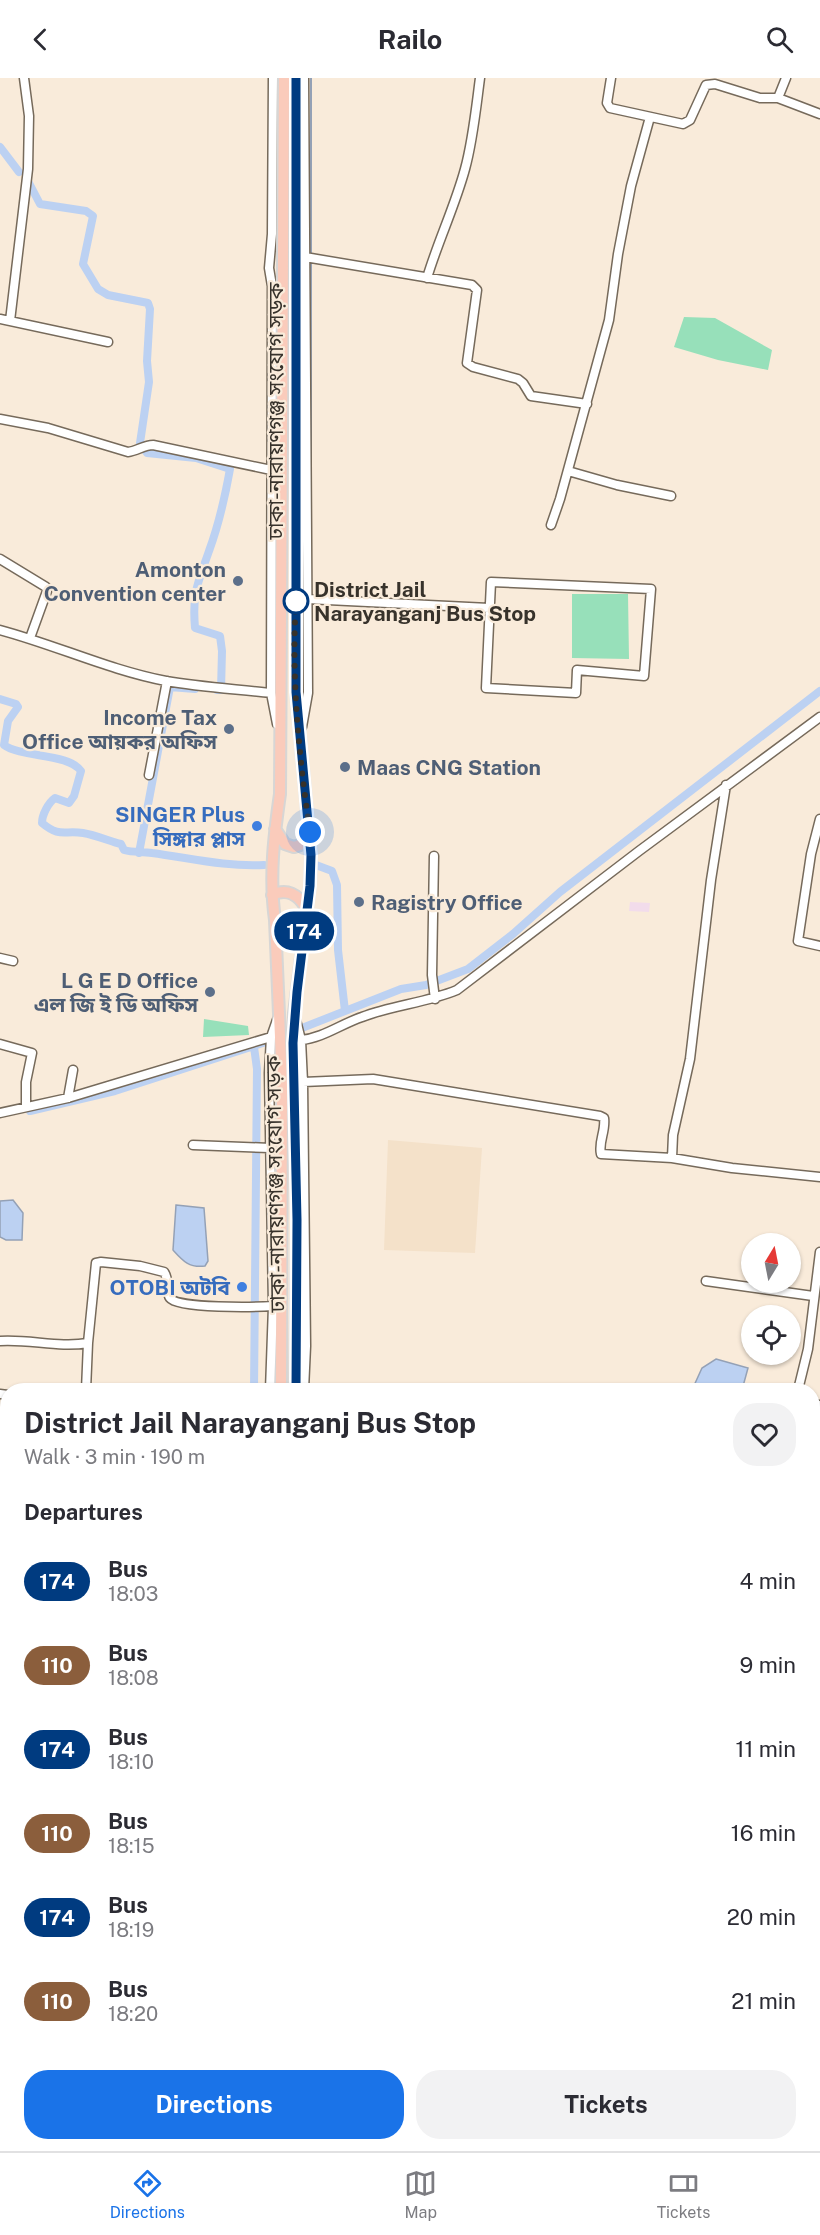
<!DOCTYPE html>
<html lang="en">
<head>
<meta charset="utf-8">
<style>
	:root { --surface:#fff; --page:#f2f2f3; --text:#2b2b33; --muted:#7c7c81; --line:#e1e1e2; --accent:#1a73e8 }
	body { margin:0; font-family:"Public Sans","Noto Sans Bengali",sans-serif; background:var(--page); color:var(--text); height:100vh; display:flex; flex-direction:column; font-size:22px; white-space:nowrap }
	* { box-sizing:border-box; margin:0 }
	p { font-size:20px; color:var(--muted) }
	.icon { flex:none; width:33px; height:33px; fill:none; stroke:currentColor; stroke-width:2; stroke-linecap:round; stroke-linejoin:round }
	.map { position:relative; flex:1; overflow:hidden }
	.side { position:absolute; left:0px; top:1305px; width:820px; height:768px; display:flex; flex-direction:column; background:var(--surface); border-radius:24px 24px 0 0; box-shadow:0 2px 4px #0004 }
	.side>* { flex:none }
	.badge { padding:0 12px; border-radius:20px; font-size:21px; line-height:39px }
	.needle { width:39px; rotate:10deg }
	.controls { position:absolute; left:741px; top:1155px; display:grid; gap:12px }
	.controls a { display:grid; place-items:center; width:60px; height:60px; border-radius:50%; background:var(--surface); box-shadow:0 2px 4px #0004; font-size:30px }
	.you { position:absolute; width:30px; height:30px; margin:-15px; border:4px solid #fff; border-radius:50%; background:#1a73e8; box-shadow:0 0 0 9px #1a73e833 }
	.map>.badge { position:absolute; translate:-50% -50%; box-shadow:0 0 0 3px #fff }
	h2 { padding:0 24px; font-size:22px; line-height:54px }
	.round { display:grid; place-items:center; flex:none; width:63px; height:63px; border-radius:24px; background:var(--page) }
	.headline { display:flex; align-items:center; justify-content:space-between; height:102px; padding:0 24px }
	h1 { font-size:28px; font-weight:700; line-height:45px }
	.primary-button { display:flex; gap:12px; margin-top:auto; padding:12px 24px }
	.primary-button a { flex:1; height:69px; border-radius:24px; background:var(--accent); color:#fff; font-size:24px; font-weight:700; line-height:69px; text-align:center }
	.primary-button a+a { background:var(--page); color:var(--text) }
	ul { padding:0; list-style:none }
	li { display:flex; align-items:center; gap:18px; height:84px; padding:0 24px }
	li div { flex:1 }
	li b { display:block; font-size:22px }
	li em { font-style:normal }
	li .badge { min-width:66px; font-weight:700; text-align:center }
	header { display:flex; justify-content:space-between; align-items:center; height:78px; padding:0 24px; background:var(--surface); font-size:27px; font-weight:700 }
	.menu { display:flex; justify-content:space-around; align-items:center; height:84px; border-top:2px solid var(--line); background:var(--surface); font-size:16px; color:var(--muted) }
	.menu a { display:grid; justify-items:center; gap:3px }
	.menu .selected { color:var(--accent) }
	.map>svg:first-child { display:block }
	.built { fill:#f4e1c9 }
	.industrial { fill:#f2dceb }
	.green { fill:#97e0ba }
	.water { fill:#bcd1f2; stroke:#94a1b6; stroke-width:1.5 }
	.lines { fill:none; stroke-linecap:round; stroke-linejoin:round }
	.stream { stroke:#94a1b6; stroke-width:2 }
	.canal { stroke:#bcd1f2; stroke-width:8 }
	.minor-casing { stroke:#766a5b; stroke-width:11 }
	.major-casing { stroke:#d7d6d5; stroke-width:14 }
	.minor { stroke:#fff; stroke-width:8 }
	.major { stroke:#facbbb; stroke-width:10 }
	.rail-casing { stroke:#978d81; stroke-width:4.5 }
	.rail { stroke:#f9ebda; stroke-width:2; stroke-dasharray:7; stroke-linecap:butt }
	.line-casing { stroke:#fff; stroke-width:14 }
	.line { stroke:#003b80; stroke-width:9 }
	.walk { stroke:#37322b; stroke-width:6; stroke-dasharray:0 10.8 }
	.service-dot { fill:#5c6f8a; stroke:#f9ebda; stroke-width:2 }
	.stop-dot { fill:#fff; stroke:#003b80; stroke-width:3 }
	.shop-dot { fill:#3f7fe0; stroke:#f9ebda; stroke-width:2 }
	.labels { text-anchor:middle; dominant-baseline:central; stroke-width:4.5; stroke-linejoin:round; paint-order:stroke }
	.street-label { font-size:21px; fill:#37322b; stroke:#f9ebda }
	.service-label { font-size:21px; font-weight:bold; fill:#4e5e75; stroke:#f9ebda; text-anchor:end }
	.stop-label { font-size:21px; font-weight:bold; fill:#37322b; stroke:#f9ebda; text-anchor:start }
	.shop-label { font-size:21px; font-weight:bold; fill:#366cbe; stroke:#f9ebda; text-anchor:end }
</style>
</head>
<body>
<header><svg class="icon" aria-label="back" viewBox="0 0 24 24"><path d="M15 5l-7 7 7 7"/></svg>Railo<svg class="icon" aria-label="search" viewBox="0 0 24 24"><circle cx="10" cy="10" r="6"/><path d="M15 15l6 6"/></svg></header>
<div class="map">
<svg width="820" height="2073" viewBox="0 0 820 2073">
	<rect width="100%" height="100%" fill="#f9ebda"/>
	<path class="built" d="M388 1062 482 1070 475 1175 384 1172Z"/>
	<path class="industrial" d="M630 824 650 825 649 834 629 833Z"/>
	<path class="green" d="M684 239 715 240 772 272 768 292 718 282 674 269Z
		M572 516H628L629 581 572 580Z
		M204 941 248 948 249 957 203 959Z
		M813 1414 820 1416 819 1452 813 1451Z
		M7 2048 8 2066H51L56 2069 54 2073H0V2055Z"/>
	<path class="water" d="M13 1122 23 1135 22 1162H6L0 1159V1123Z
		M176 1127 204 1130 208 1183 205 1188C189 1190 183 1183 173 1172Z
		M716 1281 748 1290 742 1312H692L702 1290Z
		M7 1502V1580C0 1559 0 1521 7 1502Z"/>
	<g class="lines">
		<path class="stream" d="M311 0V177
			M311 399V183"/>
		<path class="canal" d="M0 69 19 94
			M29 105 40 126 86 133 93 138 83 186 98 211 108 217 148 225 150 231 147 283 149 304 140 365 147 375 196 380 230 391C225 419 219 446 209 473 198 505 192 514 195 550L220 558 222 573 221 612H217
			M0 621 16 626 18 629 8 643 4 667C22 680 68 675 81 693L74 718 69 725 55 720C48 725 42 737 42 745 60 760 64 752 83 755 96 757 109 763 121 766L124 772C134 775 142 773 152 775 190 780 225 789 264 787
			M139 775 170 609 195 611
			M316 787 332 793 337 807 338 872 345 933
			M302 950 401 911 426 907 468 891 513 856 560 814 820 613
			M30 1033 115 1013 266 964
			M254 1312 257 991 254 969"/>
		<defs>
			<path id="minor" d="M273 0 272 156 269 190 272 208 271 615 277 646
				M611 0 607 25 610 30 683 46 690 42 706 7 715 6 760 20H778L820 36
				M778 20 786 0
				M305 179 472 207 477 212 467 285 473 289 518 301 523 305 531 318 587 326
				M427 200C438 163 455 128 465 91 473 62 476 30 480 0
				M0 241 108 264
				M10 243 28 91 29 38 24 0
				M0 341 48 350 128 374C137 373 144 367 153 367L276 393
				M568 393 617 407 671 418
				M551 447 560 421 609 242 618 176 631 108 650 39
				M0 481 46 509 47 513 30 560
				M491 504 651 511 644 598 577 592 576 615 486 610Z
				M307 521 489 530
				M0 552C56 567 109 592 166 603 200 609 236 611 271 615
				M302 649 308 615 304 0
				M149 697 167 603
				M820 741 811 776 798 863 820 868
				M434 778 432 897 435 921
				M0 880 13 883
				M296 942 301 962 303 1004 306 1268 304 1312
				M301 962C323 960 341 946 362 939 393 927 426 925 457 912L639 773 820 639
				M0 966 32 975 26 1004V1029
				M303 1004 373 1001 600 1038 604 1040C606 1053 598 1064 601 1076L672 1080 732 1090 820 1099
				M68 1020 73 992
				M0 1035 68 1020 271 959
				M193 1067 270 1070
				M672 1080 673 1057 690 981 711 802 726 707
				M706 1203 813 1218
				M0 1263C30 1261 59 1270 88 1265
				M86 1312 88 1265 96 1185 101 1184 140 1188 164 1194C170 1202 165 1213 170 1220 178 1231 257 1229 273 1228
				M270 1312 273 1228 269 995 271 959 278 939
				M798 1312 808 1271 820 1174
				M0 1316 8 1317
				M813 1326 820 1327
				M813 1362 820 1364
				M0 1472 8 1468
				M813 1536 820 1538
				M0 1593 8 1606
				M813 1661 820 1665
				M0 1716 8 1729
				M0 1770 8 1768
				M813 1862H820
				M813 1912 815 1889
				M0 1922H8
				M0 1958 8 1940
				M0 2009 8 2012
				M2 2030 8 2032
				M181 2066 185 2073
				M85 2073 86 2066
				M576 2073 577 2066
				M791 2073 792 2066"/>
			<path id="major" d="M275 751 285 766 294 769 300 767 310 754
				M272 817C287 810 298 816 306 830
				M281 1312 282 1006 275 842C269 799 274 758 280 716L284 0
				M295 1312 297 1142 293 965 294 935 310 808 311 777 296 614V0
				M813 1763 820 1761
				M350 2066 354 2073
				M358 2066 362 2073"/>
		</defs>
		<use href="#minor" class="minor-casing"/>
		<use href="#major" class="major-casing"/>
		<use href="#minor" class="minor"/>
		<use href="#major" class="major"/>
		<defs>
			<path id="rail" d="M0 1682 8 1695
				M211 2066 216 2073
				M231 2066 235 2073"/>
		</defs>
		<use href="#rail" class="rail-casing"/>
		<use href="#rail" class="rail"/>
	</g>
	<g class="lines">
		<defs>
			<path id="line" d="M296 0V614L311 777 310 808 297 914 293 965 297 1142 296 1312"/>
		</defs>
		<use href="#line" class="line-casing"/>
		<use href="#line" class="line"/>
		<path class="walk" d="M296 523C291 599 299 679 310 754"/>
	</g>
	<g class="service-dot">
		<circle cx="238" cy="503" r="6"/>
		<circle cx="229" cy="651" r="6"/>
		<circle cx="345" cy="689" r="6"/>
		<circle cx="359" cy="824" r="6"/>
		<circle cx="210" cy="914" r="6"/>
	</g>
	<circle class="stop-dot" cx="296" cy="523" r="12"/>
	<g class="shop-dot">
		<circle cx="257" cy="748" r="6"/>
		<circle cx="242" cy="1209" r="6"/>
	</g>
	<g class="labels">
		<g class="street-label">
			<text transform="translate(275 333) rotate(-90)">ঢাকা-নারায়ণগঞ্জ সংযোগ সড়ক</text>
			<text transform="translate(275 1106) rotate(-91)">ঢাকা-নারায়ণগঞ্জ সংযোগ সড়ক</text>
		</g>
		<g class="service-label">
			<text x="226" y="491">Amonton<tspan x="226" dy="24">Convention center</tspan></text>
			<text x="217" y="639">Income Tax<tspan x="217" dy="24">Office আয়কর অফিস</tspan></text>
			<text x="357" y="689" text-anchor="start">Maas CNG Station</text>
			<text x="371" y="824" text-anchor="start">Ragistry Office</text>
			<text x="198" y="902">L G E D Office<tspan x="198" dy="24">এল জি ই ডি অফিস</tspan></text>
		</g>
		<g class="stop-label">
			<text x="314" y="511">District Jail<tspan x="314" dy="24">Narayanganj Bus Stop</tspan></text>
		</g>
		<g class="shop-label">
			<text x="245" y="736">SINGER Plus<tspan x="245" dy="24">সিঙ্গার প্লাস</tspan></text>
			<text x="230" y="1209">OTOBI অটবি</text>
		</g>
	</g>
</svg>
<div class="controls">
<a><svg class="needle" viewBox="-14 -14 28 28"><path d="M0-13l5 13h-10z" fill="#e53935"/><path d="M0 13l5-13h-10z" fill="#7c7c81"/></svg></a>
<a><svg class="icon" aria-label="locate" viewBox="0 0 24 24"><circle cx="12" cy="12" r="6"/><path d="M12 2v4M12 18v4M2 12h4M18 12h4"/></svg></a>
</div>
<div class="you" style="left:310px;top:754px"></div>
<b class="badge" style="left:304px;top:853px;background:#003b80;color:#fff">174</b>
<section class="side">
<div class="headline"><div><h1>District Jail Narayanganj Bus Stop</h1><p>Walk · 3 min · 190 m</p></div><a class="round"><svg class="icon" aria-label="heart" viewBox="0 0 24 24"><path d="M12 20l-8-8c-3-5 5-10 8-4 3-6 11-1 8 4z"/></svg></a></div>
<h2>Departures</h2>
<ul>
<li><span class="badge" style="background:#003b80;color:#fff">174</span><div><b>Bus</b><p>18:03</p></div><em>4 min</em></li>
<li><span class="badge" style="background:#8b5e3c;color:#fff">110</span><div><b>Bus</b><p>18:08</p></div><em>9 min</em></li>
<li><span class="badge" style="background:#003b80;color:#fff">174</span><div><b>Bus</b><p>18:10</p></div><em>11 min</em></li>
<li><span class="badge" style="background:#8b5e3c;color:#fff">110</span><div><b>Bus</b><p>18:15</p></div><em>16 min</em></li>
<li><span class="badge" style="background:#003b80;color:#fff">174</span><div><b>Bus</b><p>18:19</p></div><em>20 min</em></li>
<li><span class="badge" style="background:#8b5e3c;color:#fff">110</span><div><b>Bus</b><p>18:20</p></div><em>21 min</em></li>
</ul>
<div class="primary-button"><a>Directions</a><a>Tickets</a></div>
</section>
</div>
<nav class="menu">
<a class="selected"><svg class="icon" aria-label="directions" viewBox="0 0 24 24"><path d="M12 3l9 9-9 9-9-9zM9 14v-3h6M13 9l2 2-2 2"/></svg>Directions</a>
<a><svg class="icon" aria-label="map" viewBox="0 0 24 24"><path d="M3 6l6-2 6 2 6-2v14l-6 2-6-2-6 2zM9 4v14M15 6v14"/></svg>Map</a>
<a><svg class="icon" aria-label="tickets" viewBox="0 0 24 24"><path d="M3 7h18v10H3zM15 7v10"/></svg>Tickets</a>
</nav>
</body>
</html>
